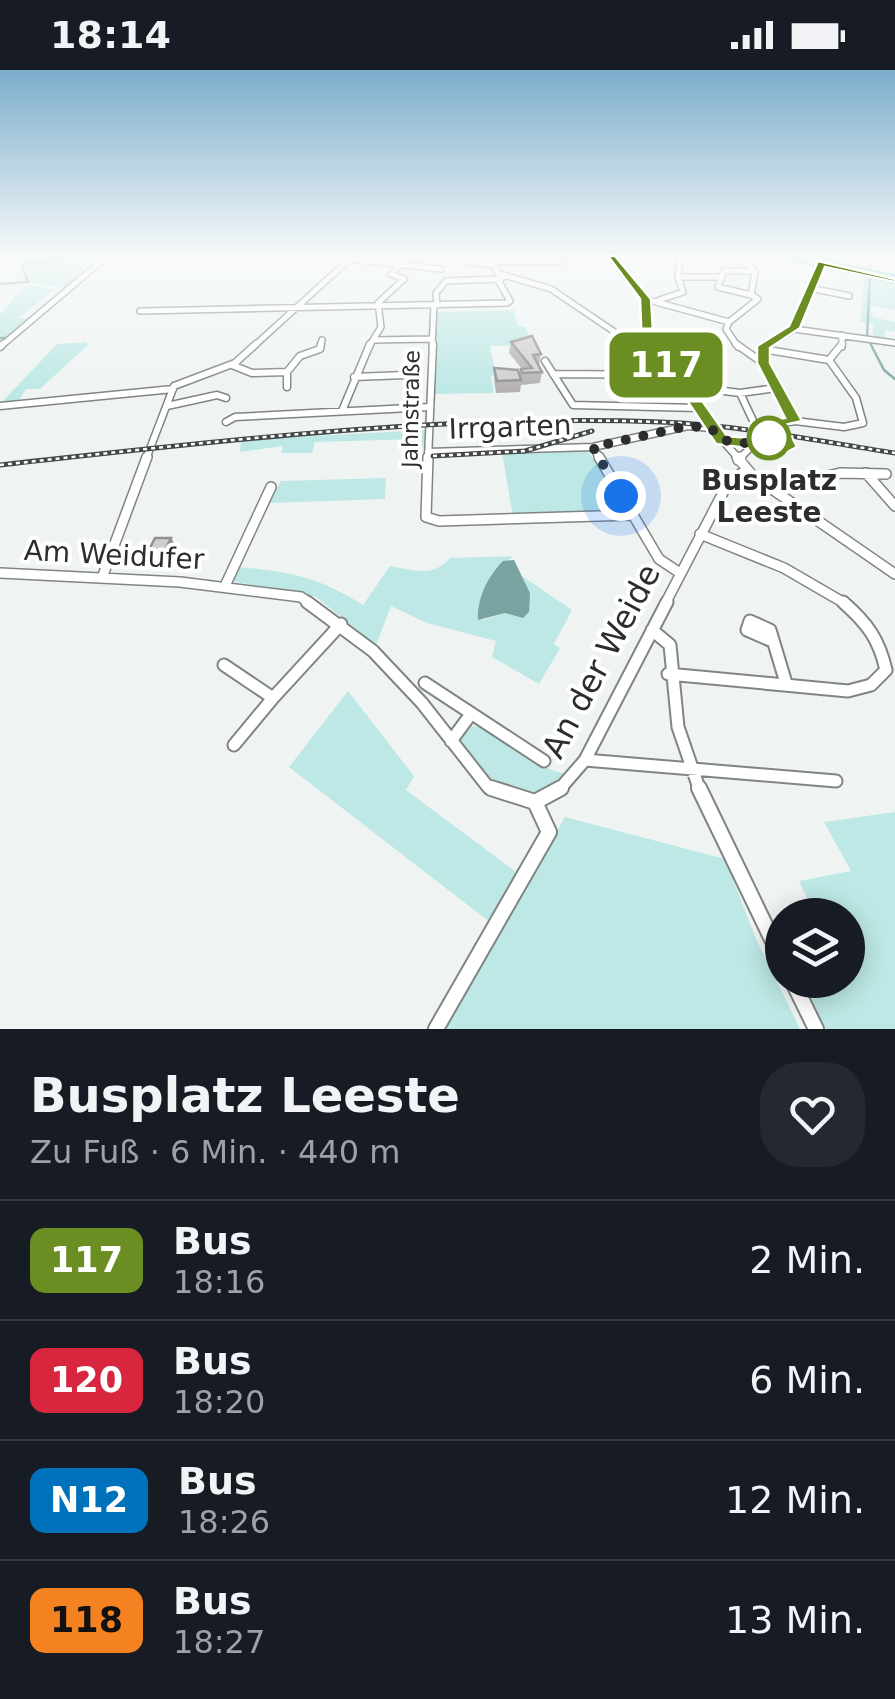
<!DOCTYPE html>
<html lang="de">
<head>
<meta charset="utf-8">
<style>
	:root { --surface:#171b24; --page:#242831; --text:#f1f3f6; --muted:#9ea1a6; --line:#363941 }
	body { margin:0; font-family:"DejaVu Sans",sans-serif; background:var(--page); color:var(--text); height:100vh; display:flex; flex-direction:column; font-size:38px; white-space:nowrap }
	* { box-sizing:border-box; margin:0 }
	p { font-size:32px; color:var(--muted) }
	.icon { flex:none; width:55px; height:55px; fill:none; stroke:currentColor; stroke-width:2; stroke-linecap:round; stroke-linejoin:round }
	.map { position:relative; height:959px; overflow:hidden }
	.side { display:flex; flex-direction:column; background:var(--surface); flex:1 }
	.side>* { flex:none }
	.badge { padding:0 20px; border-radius:15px; font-size:35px; line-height:65px }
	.buttons { position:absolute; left:765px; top:828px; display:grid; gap:20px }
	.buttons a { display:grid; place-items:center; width:100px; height:100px; border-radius:50%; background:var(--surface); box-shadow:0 5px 25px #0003; font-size:50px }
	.you { position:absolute; width:50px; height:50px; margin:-25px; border:8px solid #fff; border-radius:50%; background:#1a73e8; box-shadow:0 0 0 15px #1a73e833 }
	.map>.badge { position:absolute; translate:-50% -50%; box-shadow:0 0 0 5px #fff }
	.round { display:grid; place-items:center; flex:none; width:105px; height:105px; border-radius:40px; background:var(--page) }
	.head { display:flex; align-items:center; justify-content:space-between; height:170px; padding:0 30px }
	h1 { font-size:48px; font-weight:600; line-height:75px }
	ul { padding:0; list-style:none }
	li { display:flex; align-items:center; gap:30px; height:120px; padding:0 30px; border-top:2px solid var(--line) }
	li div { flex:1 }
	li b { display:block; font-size:38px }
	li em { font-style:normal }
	li .badge { min-width:110px; font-weight:700; text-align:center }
	.status { display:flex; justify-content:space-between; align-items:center; height:70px; padding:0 50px; background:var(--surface); direction:ltr }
	.status svg { height:28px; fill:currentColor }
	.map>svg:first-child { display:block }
	.green { fill:#bde8e5 }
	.water { fill:#78a3a0 }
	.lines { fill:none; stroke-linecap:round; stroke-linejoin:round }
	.stream { stroke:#78a3a0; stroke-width:2.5 }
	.minor-far4-casing { stroke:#808584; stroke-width:8 }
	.minor-far3-casing { stroke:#808584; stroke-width:9 }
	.minor-far2-casing { stroke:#808584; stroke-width:12 }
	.minor-far1-casing { stroke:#808584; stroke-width:15 }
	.minor-casing { stroke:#808584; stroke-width:18 }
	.major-casing { stroke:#309e99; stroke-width:9 }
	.minor-far4 { stroke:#fff; stroke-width:5 }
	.minor-far3 { stroke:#fff; stroke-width:6 }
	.minor-far2 { stroke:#fff; stroke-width:9 }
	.minor-far1 { stroke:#fff; stroke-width:11 }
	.minor { stroke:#fff; stroke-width:14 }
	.major { stroke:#84e9e4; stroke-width:6 }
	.rail-casing { stroke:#444747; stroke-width:5 }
	.rail { stroke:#fff; stroke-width:2.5; stroke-dasharray:4; stroke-linecap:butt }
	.wall { fill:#b5b1b2 }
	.shaded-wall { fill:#939091 }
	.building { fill:#d2cecf; stroke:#939091; stroke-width:2.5 }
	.line { fill:#6b8e23; stroke:#fff; stroke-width:2.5 }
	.walk { stroke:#2c2e2e; stroke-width:10; stroke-dasharray:0 18 }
	.stop-dot { fill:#fff; stroke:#6b8e23; stroke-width:5 }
	.labels { text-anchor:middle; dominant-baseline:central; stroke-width:8; stroke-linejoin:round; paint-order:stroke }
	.far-street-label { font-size:22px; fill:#2c2e2e; stroke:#fff }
	.street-label { font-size:28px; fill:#2c2e2e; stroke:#fff }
	.stop-label { font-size:28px; font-weight:bold; fill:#2c2e2e; stroke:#fff }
	.near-street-label { font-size:32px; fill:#2c2e2e; stroke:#fff }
</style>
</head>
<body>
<div class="status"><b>18:14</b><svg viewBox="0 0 49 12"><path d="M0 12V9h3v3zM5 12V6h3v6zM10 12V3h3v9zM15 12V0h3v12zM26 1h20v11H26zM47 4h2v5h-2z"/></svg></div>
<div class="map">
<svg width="895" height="959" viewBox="0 0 895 959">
	<rect width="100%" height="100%" fill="#eff4f3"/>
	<path class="green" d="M79 188H102L66 218 30 213 23 194Z
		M865 204 895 211V240L870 236 873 247 895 252V262L885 260V271L873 269V254L860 252Z
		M26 215 54 219 19 248 31 249 10 267 0 268V244Z
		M514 240 518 256 526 257 532 275 490 276 496 305 491 306 494 323 432 324 435 242Z
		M86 272 88 275 40 319H26L18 332 0 334 57 274Z
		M425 360 424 380 419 369 315 372 312 383H281L283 376 240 382 241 370Z
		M588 381 626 440 623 444 513 447 502 382Z
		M386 408 385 429 269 433 281 411Z
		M514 486C494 499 475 522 482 550L505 543 520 547 526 515 522 506 572 540 554 574 560 578 539 614 492 587 496 571 427 553 391 536 376 575 316 527 231 511 238 497C291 502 318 507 363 535L390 496C413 500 433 508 450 488Z
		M348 621 414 706 406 720 520 805 491 853 289 697Z
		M472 656C504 658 544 710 571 702L540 725C501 726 482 703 459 675L462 664Z
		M895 742V959H826L802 910H848V845H815L799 811 851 801 824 752Z
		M565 747 725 789 756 869 800 959H443Z"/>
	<path class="water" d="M514 490 530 523 529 542 523 548 505 543 478 550C477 528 488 506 503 491Z"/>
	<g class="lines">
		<path class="stream" d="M0 214 28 212 21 194 77 188
			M867 266 871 188
			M0 268H7
			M869 271 884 300 895 309"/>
		<defs>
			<path id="minor-far4" d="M492 188 497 203 551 219 625 269 645 272
				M611 188 645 229 648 277
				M350 189 441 199
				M467 192 493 195
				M492 192 564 191
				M680 207H722
				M810 218 849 226
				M751 225 718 217 724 201H754
				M645 229 729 252
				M659 230 683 222 678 208 680 188
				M437 235 436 223 446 211 499 209
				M140 241 507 233 510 231 498 210 504 207
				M729 252 758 229 751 225 755 202 742 188
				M729 252 726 259 738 277
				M794 259 824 188
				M842 265V277
				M373 270 381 257 378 233 404 209 391 204 401 194
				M0 277 105 188
				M253 277 351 188
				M320 277 322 270
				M369 277 373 270 431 269
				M432 277 434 235
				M765 277 794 259 895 273"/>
			<path id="minor-far3" d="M648 274 677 305 709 355 739 389
				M736 274 763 293
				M766 274 763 293 795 351
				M0 277 3 274
				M762 279 829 290 842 274
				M545 291 573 335 698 338
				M232 295 252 303 287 302V317
				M287 302 300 286 320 279 321 274
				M553 304 677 305
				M354 307 405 305
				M684 316 740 323 776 318
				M740 323 756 357
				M0 336 173 319
				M167 336 217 325 226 328
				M342 341 370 274
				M226 352 235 347 429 337
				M722 370 752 374
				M593 377 600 389
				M428 382 593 377 688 356 711 358
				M146 389 174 316 235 293 256 274
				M428 389 433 274
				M739 389 751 377 756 357 795 351 844 357 863 353 856 328 829 290"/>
			<path id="minor-far2" d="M428 387 426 447 439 451 632 445
				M599 387 659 489 680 503
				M737 387 753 406 895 504
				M738 390 741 387
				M866 403 895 436
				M770 420 840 403 886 404
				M700 464 784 498 846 534
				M0 503 180 512 301 527 311 534
				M102 508 147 387
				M225 516 271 417
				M665 534 728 413 747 399"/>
			<path id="minor-far1" d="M307 532 373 581 422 633 488 717 499 721
				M652 560 670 575 678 657 700 721
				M770 570 747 560 750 551 770 560 786 613
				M224 595 273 628 341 554
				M668 604 848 621 871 615 886 600C879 569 867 553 843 532
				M425 613 544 691
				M451 671 471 644
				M234 675 273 628
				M585 690 836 711
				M558 721 585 690 667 532"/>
			<path id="minor" d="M491 718 535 732
				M699 718 782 890
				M535 732 561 718
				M792 910 816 959
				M436 959 549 762 535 732"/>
			<path id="major" d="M796 188 895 209"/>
		</defs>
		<use href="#minor-far4" class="minor-far4-casing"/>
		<use href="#minor-far3" class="minor-far3-casing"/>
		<use href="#minor-far2" class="minor-far2-casing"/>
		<use href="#minor-far1" class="minor-far1-casing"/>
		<use href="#minor" class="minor-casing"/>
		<use href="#major" class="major-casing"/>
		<use href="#minor-far4" class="minor-far4"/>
		<use href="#minor-far3" class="minor-far3"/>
		<use href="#minor-far2" class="minor-far2"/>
		<use href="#minor-far1" class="minor-far1"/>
		<use href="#minor" class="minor"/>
		<use href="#major" class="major"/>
		<defs>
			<path id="rail" d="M433 386 525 381 592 361
				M0 395C219 371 441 344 661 352 739 355 818 371 895 383"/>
		</defs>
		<use href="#rail" class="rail-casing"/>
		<use href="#rail" class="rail"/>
	</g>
	<path class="wall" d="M511 272 541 284 539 295 542 302 540 313 521 315 520 322 496 323 494 310V298L520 306 521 299H522L509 283Z
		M171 468 178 480 170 498H154L146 486Z"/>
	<path class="shaded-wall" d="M171 468 178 480 170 498 162 486Z"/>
	<path class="building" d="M532 266 541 284 533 285 542 302 522 303 521 299 532 298 511 272Z
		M494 298 518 300 521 310 497 311Z
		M155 468H171L162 486H146Z"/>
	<linearGradient id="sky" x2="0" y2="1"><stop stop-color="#7badcb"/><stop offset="0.58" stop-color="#f8fafa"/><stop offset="1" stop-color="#f8fafa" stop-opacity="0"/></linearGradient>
	<rect width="895" height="322" fill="url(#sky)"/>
	<path class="line" d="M608 186H615L651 229 654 277 682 302 727 366 748 368 750 353 785 348 757 293V276L789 256 818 191 895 209V212L825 197 800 258 770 278V293L802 351 763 360 792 367 797 377 785 383 716 374 672 308 642 278 640 229Z"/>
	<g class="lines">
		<path class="walk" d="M621 426 593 377 688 356 711 358 722 370 752 374 756 357 775 356 769 368"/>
	</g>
	<circle class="stop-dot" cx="769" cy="368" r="20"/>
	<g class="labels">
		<g class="far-street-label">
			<text transform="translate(411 339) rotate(-89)">Jahnstraße</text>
		</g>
		<g class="street-label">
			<text transform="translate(510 357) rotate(-2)">Irrgarten</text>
			<text transform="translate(114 485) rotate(3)">Am Weidufer</text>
		</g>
		<g class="stop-label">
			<text x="769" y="410">Busplatz<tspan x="769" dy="32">Leeste</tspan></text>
		</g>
		<g class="near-street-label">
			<text transform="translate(601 591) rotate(-62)">An der Weide</text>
		</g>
	</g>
</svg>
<div class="buttons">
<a><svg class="icon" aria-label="layers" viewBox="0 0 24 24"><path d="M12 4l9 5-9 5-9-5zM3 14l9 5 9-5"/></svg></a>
</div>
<div class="you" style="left:621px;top:426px"></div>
<b class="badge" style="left:666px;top:295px;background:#6b8e23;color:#fff">117</b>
</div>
<section class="side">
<div class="head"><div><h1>Busplatz Leeste</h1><p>Zu Fuß · 6 Min. · 440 m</p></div><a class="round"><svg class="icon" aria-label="heart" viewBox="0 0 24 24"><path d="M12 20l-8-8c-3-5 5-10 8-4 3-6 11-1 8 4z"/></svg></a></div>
<ul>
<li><span class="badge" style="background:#6b8e23;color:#fff">117</span><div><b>Bus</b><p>18:16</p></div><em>2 Min.</em></li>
<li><span class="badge" style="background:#d7263d;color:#fff">120</span><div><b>Bus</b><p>18:20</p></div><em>6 Min.</em></li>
<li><span class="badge" style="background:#0072bc;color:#fff">N12</span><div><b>Bus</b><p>18:26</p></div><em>12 Min.</em></li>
<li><span class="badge" style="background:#f58220;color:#111">118</span><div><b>Bus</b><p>18:27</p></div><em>13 Min.</em></li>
</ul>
</section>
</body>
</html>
